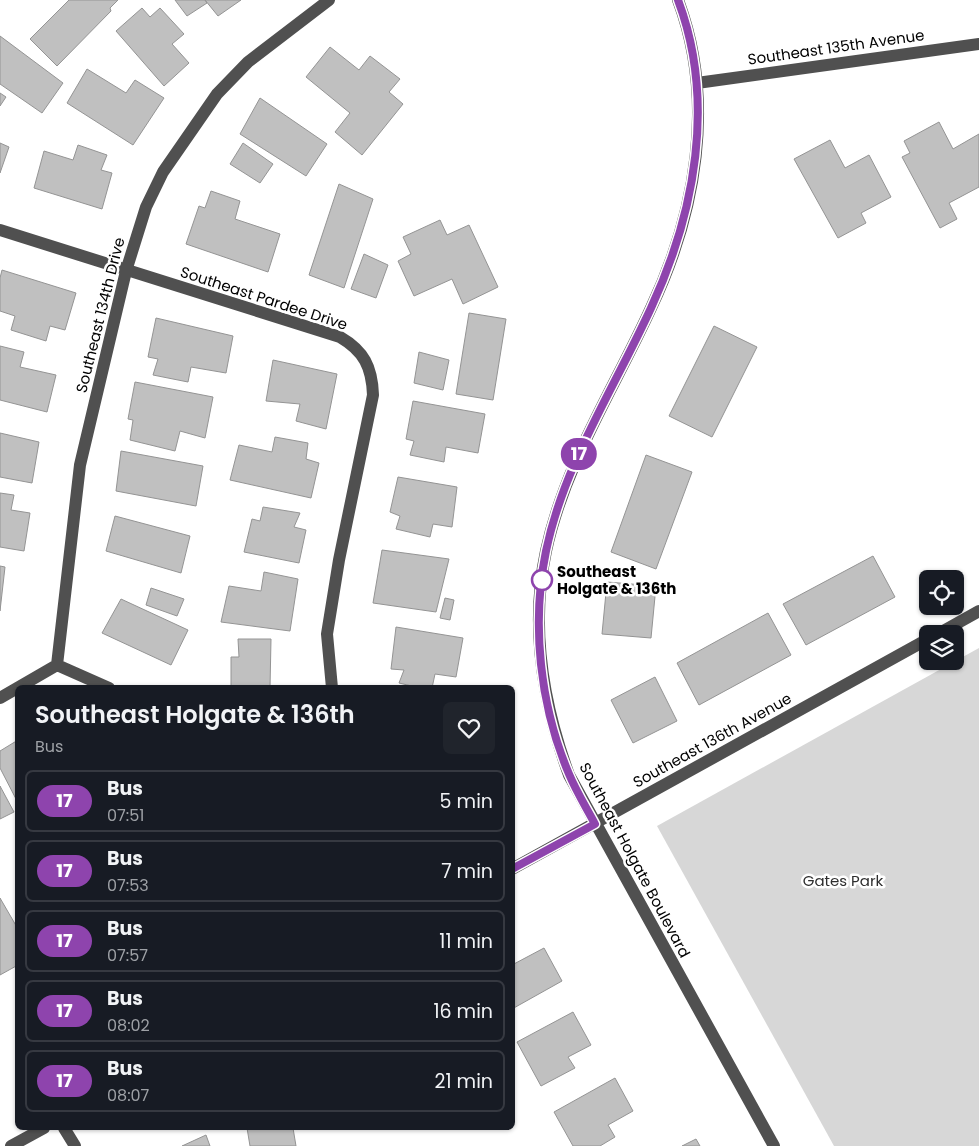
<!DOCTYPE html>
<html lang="en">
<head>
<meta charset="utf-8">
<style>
	:root { --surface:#171b24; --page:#20242c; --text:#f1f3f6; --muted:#9ea1a6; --line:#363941 }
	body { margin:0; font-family:Poppins,sans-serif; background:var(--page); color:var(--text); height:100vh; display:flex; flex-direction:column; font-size:19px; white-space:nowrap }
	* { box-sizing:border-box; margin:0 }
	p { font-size:16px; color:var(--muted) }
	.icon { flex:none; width:28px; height:28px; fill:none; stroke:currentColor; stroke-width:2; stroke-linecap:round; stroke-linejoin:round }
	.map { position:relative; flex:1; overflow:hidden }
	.details { position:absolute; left:15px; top:685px; width:500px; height:445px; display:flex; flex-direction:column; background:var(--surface); border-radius:8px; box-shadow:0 1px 4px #0004 }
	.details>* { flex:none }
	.badge { padding:0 10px; border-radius:16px; font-size:18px; line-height:32px }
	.buttons { position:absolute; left:919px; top:570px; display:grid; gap:10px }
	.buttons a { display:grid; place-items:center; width:45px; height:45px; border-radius:8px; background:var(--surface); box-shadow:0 1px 4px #0004; font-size:25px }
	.map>.badge { position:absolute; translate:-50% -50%; box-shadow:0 0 0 2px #fff }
	.round { display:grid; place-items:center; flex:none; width:52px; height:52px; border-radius:8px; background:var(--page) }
	.head { display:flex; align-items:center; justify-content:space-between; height:85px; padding:0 20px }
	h1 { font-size:24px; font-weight:600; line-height:38px }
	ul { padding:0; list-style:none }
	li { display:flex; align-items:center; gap:15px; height:62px; margin:0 10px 8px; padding:0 10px; border:2px solid var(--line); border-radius:8px }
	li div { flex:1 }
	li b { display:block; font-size:19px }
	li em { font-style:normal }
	li .badge { min-width:55px; font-weight:700; text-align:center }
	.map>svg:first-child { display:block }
	.green { fill:#d7d7d7 }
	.building { fill:#c0c0c0; stroke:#949494 }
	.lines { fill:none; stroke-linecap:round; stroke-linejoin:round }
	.minor { stroke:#505050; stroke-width:12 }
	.line-casing { stroke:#fff; stroke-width:11 }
	.line { stroke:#8e44ad; stroke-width:8 }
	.stop-dot { fill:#fff; stroke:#8e44ad; stroke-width:2.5 }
	.labels { text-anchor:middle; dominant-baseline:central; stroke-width:5; stroke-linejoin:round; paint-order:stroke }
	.street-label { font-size:15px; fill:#000; stroke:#fff }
	.stop-label { font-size:15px; font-weight:bold; fill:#000; stroke:#fff; text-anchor:start }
	.park-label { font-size:15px; fill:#2e2e2e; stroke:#fff }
</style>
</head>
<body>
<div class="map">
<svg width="979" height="1146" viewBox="0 0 979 1146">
	<rect width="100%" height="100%" fill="#fff"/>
	<path class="green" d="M979 648V1146H834L657 826Z"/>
	<path class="building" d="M69 0H118L110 8 111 11 57 66 30 39Z
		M175 0H205L207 3 187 16Z
		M205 0H241L218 16Z
		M142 8 150 17 160 8 184 34 172 44 189 63 164 86 116 31Z
		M0 36 63 83 42 113 0 84Z
		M330 47 359 70 370 56 400 79 389 92 403 104 362 155 335 132 350 113 306 77Z
		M87 69 126 93 135 80 164 98 133 145 67 103Z
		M0 93 6 97 0 106Z
		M260 98 327 144 306 176 240 134Z
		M939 122 953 149 979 134V187L949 203 957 219 940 228 902 157 910 153 904 141Z
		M830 140 845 168 869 155 891 197 861 213 866 223 838 238 794 159Z
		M0 143 9 147 0 173Z
		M243 143 273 164 260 183 230 164Z
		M78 145 107 155 101 170 112 173 102 209 34 188 44 151 73 160Z
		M339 184 373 199 344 288 309 275Z
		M211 191 240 201 235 219 280 234 268 272 186 244 199 206 205 208Z
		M440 220 447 235 469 225 498 287 463 304 452 279 414 296 398 261 411 254 403 237Z
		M364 254 388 265 376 298 351 289Z
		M2 270 76 293 65 330 50 326 46 341 11 330 15 316 0 311V278Z
		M469 313 506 319 493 400 456 394Z
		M156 318 233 336 226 373 191 367 188 382 153 375 158 359 148 357Z
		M714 326 757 347 712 437 669 416Z
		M0 346 24 352 20 367 56 375 47 412 0 400Z
		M419 352 449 360 443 390 414 383Z
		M273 360 337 374 326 429 296 421 300 404 266 401Z
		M135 382 213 397 205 438 180 431 175 451 130 440 133 420 128 419Z
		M413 401 485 414 478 453 446 447 444 462 410 455 414 441 406 439Z
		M0 433 39 442 32 483 0 477Z
		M275 437 308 443 306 459 319 463 311 498 230 480 239 445 272 452Z
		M121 451 203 466 196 506 116 491Z
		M646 455 692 472 656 569 611 552Z
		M398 477 457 487 452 527 433 524 430 537 396 529 400 516 390 512Z
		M0 493 14 495 11 510 30 513 24 551 0 547Z
		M263 507 300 513 294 527 306 530 299 563 244 552 252 519 260 521Z
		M115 516 190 536 181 573 106 551Z
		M382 550 449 559 436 612 373 603Z
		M873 556 895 597 806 645 783 604Z
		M0 566 5 567 0 611Z
		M264 572 298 579 290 631 221 622 229 586 261 591Z
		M607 582 656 586 651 638 602 634Z
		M151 588 184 599 177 616 146 605Z
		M445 598 454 600 450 620 440 618Z
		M121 599 188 630 171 665 102 633Z
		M768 613 791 655 699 705 677 663Z
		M396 627 463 638 456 677 435 674 432 688H420L399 683 404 670 391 669Z
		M238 639H271L270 688H231V657H239Z
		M655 677 677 721 633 743 611 700Z
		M18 740V798L16 799 0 768V751Z
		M0 786 14 812 0 819Z
		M0 898 18 929V965L0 975Z
		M544 948 562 981 512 1009V965Z
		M573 1012 591 1045 568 1057 575 1068 541 1086 517 1042Z
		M615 1078 633 1111 608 1125 615 1137 600 1146H573L554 1112Z
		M247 1128H293L296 1146H250Z
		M206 1135 210 1146H182Z
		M696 1139 700 1146H682Z"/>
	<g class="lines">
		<path class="minor" d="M678 0C716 101 696 213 651 308 614 389 565 463 546 551 530 626 543 704 569 775L774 1146
			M697 83 979 44
			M0 230 340 337C364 351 372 367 373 395L339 560 327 634 332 688
			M938 634 979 611
			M57 665 80 465 126 271 146 207 163 172 217 94 248 62 329 0
			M57 665 109 688
			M0 698 57 665
			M512 869 928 639
			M64 1128 75 1146
			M11 1146 44 1128"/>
	</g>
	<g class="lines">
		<defs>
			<path id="line" d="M512 869 595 824C586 807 576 791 569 774 540 706 531 624 546 551 564 464 614 389 651 308 695 213 716 101 678 0"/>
		</defs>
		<use href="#line" class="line-casing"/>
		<use href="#line" class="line"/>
	</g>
	<circle class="stop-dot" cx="542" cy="580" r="10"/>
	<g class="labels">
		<g class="street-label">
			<text transform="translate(836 47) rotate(-8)">Southeast 135th Avenue</text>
			<text transform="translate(264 298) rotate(18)">Southeast Pardee Drive</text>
			<text transform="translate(100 315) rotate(-76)">Southeast 134th Drive</text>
			<text transform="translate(712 740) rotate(-29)">Southeast 136th Avenue</text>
			<text transform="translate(635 860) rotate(62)">Southeast Holgate Boulevard</text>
		</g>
		<g class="stop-label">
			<text x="557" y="571">Southeast<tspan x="557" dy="17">Holgate &amp; 136th</tspan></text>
		</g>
		<g class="park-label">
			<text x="843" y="880">Gates Park</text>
		</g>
	</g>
</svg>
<div class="buttons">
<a><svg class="icon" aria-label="locate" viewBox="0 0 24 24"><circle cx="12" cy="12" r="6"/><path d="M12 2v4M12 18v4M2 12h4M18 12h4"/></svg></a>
<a><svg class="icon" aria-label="layers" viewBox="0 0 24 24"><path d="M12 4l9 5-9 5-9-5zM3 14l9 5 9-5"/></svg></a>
</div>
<b class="badge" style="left:579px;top:454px;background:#8e44ad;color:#fff">17</b>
<section class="details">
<div class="head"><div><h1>Southeast Holgate &amp; 136th</h1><p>Bus</p></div><a class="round"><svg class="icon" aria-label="heart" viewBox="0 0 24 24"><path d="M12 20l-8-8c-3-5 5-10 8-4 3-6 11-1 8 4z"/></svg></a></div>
<ul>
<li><span class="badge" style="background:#8e44ad;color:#fff">17</span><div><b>Bus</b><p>07:51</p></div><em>5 min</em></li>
<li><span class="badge" style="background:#8e44ad;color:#fff">17</span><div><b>Bus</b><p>07:53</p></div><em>7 min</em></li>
<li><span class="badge" style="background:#8e44ad;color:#fff">17</span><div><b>Bus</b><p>07:57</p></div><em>11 min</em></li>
<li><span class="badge" style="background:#8e44ad;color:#fff">17</span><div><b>Bus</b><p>08:02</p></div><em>16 min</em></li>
<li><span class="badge" style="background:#8e44ad;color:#fff">17</span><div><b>Bus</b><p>08:07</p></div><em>21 min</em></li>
</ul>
</section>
</div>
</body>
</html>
